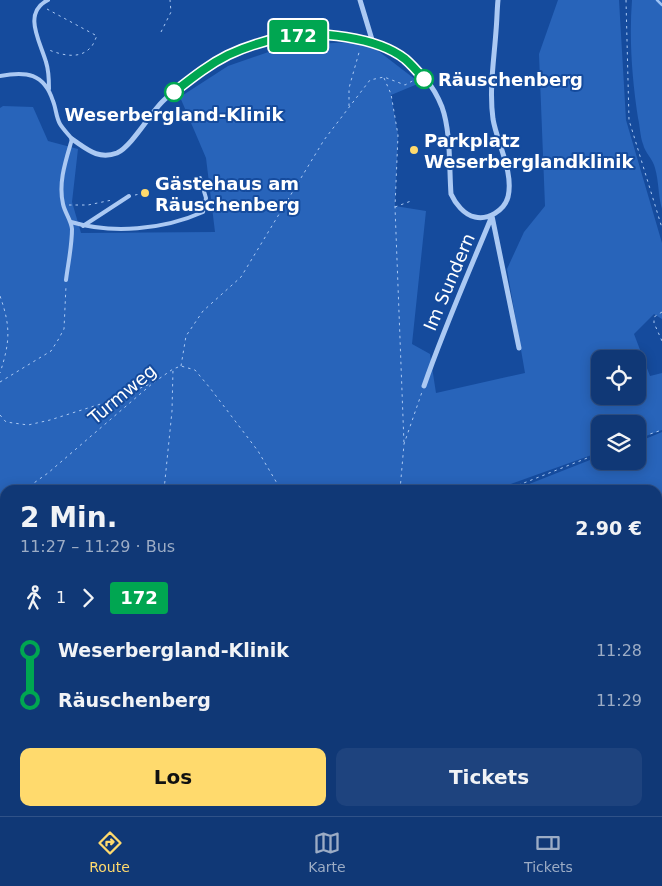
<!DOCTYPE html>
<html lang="de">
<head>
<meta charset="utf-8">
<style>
	:root { --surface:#103876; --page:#1e437e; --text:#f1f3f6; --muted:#9cacc5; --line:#305288; --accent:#ffda6d }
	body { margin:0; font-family:"DejaVu Sans",sans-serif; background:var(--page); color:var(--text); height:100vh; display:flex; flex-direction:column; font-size:19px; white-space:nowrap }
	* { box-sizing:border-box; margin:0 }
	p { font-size:16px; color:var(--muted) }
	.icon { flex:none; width:28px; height:28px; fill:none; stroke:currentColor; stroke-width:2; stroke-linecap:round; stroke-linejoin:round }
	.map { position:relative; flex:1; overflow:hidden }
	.drawer { position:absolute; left:0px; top:485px; width:662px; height:331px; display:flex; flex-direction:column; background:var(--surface); border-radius:15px 15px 0 0; box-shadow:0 2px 12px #0003,0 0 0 1px var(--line) }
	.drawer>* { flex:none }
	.badge { padding:0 10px; border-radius:4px; font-size:18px; line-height:32px }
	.tools { position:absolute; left:591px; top:350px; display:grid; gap:10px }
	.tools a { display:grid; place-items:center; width:55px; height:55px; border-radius:10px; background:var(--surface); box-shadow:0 2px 12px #0003,0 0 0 1px var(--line); font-size:25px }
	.map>.badge { position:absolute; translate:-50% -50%; box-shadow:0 0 0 2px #fff }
	.legs { display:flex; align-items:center; gap:8px; height:55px; padding:0 20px; font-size:16px }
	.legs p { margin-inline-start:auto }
	.head { display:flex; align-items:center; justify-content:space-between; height:85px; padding:0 20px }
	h1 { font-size:28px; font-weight:600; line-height:38px }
	.button { display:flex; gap:10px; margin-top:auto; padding:10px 20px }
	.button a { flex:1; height:58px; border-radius:10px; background:var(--accent); color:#111; font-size:20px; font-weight:600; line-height:58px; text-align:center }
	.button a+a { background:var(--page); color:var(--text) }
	ul { padding:0 20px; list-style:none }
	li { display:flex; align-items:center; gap:18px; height:50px; font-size:19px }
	li i { display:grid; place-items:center; width:8px; height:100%; margin:0 6px; background:currentColor }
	li i::after { content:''; width:12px; height:12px; margin:-6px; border:4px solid; border-radius:50%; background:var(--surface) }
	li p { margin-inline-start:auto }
	li:first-child i { background:linear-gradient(#0000 50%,currentColor 0) }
	li:last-child i { background:linear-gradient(currentColor 50%,#0000 0) }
	.tab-bar { display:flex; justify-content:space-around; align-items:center; height:70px; border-top:1px solid var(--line); background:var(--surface); font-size:14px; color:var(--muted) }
	.tab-bar a { display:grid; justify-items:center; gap:2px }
	.tab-bar .active { color:var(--accent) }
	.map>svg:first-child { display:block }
	.green { fill:#2864ba; fill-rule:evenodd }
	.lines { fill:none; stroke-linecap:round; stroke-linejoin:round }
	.stream { stroke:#9dc3f6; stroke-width:2.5 }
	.path { stroke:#abc9f3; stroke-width:1; stroke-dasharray:2.5 4; stroke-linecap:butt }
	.service { stroke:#abc9f3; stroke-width:4 }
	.minor { stroke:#abc9f3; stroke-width:5 }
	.line-1-casing { stroke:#fff; stroke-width:11 }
	.line-1 { stroke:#00a651; stroke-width:8 }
	.stop-1-dot { fill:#fff; stroke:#00a651; stroke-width:2.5 }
	.poi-dot { fill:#ffda6d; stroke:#154b9d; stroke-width:2 }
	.labels { text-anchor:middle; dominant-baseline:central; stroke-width:4; stroke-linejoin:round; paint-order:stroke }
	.stop-label { font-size:18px; font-weight:bold; fill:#fff; stroke:#154b9d; text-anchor:start }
	.poi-label { font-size:18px; font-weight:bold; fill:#fff; stroke:#154b9d; text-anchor:start }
	.street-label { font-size:18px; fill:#fff; stroke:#154b9d }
</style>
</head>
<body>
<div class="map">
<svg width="662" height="816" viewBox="0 0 662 816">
	<rect width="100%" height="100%" fill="#154b9d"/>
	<path class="green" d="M558 0H619L626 120 662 243V319L654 314 634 334 650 376 662 373V430L638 439V424H600V452L494 490H5V811H658V490H514L600 456V461H638V442L662 432V816H0V108L3 106 33 107 48 141 78 149 72 202 81 233 215 232 206 158 180 97 228 66 286 46 350 42 377 50 420 83 391 95 398 135 395 206 426 211 412 344 430 354 436 393 525 373 507 269 524 232 545 206 539 54ZM600 359H638V396H600Z
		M632 0H662V209C658 195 659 182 655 168 653 159 645 153 643 144 640 136 640 126 638 118 632 79 629 39 632 0Z"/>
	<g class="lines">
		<path class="stream" d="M657 0 662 5"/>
		<path class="path" d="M626 0 629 120 662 228
			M47 9 97 36C95 39 94 44 91 47 80 60 62 55 49 50
			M161 32 171 12 170 0
			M384 78 391 94 398 135 395 207 404 444
			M349 106V88L360 49
			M135 195 145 193
			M69 205H88L112 200
			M395 207 411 201
			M0 296C11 327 10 342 0 373
			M662 312 654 317V323L662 341
			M181 366 186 336 203 311 241 277 324 140 370 80 384 77 405 85 416 79
			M0 382 51 351 58 340 64 329 66 286
			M0 415 6 422 28 425 50 420 107 402 150 384
			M638 438 662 430
			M24 490 48 473 153 383 173 369 181 366 195 370 210 388 258 451 281 490
			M164 490 172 411 173 369
			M400 490 404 444 422 392
			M506 490 600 453
			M0 501 5 499
			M65 816 66 811
			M321 816 322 811"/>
		<path class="service" d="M48 0C22 13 40 41 46 62 49 71 49 80 49 89
			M0 76C26 71 44 73 53 101 56 108 56 117 60 124 63 129 68 134 72 139 66 160 58 182 63 204 65 213 71 220 72 229 72 246 68 264 66 280
			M71 222C112 234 163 230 203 212L206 198 200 178
			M83 226 129 196"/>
		<path class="minor" d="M360 0 373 43
			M72 139C87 149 98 160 117 153 131 147 150 114 162 102 175 89 192 78 207 67 274 21 407 17 442 107 451 132 449 167 451 194 455 203 464 215 475 217 488 220 504 211 508 197 514 172 497 143 493 119 489 90 494 60 496 31 497 20 497 10 498 0
			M492 216 519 348
			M424 386C444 328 469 272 492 216"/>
	</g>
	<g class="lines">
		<defs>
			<path id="line-1" d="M174 92C192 78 208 65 228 55 245 47 264 41 283 37 317 30 377 37 405 59 412 65 418 72 424 79"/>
		</defs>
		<use href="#line-1" class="line-1-casing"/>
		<use href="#line-1" class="line-1"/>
	</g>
	<g class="stop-1-dot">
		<circle cx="424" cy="79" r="9"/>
		<circle cx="174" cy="92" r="9"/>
	</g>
	<g class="poi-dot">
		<circle cx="414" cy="150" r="5"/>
		<circle cx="145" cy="193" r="5"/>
	</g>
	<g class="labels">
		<g class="stop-label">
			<text x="438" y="79">Räuschenberg</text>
			<text x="174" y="114" text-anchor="middle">Weserbergland-Klinik</text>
		</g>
		<g class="poi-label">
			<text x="424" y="140">Parkplatz<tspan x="424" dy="21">Weserberglandklinik</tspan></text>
			<text x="155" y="183">Gästehaus am<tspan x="155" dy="21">Räuschenberg</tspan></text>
		</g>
		<g class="street-label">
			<text transform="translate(449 282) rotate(-67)">Im Sundern</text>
			<text transform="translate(122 394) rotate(-40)">Turmweg</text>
		</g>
	</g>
</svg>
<div class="tools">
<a><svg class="icon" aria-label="locate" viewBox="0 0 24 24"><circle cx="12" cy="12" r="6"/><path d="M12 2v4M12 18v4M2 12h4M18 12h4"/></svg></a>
<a><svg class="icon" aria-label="layers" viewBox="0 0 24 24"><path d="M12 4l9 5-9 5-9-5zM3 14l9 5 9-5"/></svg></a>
</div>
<b class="badge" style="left:298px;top:36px;background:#00a651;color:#fff">172</b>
<section class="drawer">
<div class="head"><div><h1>2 Min.</h1><p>11:27 – 11:29 · Bus</p></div><b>2.90 €</b></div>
<div class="legs"><svg class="icon" aria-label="walk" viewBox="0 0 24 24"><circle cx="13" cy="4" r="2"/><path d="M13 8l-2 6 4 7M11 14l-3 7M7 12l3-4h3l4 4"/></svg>1<svg class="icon" aria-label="forward" viewBox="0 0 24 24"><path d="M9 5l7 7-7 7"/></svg><b class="badge" style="background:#00a651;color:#fff">172</b></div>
<ul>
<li><i style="color:#00a651"></i><b>Weserbergland-Klinik</b><p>11:28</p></li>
<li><i style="color:#00a651"></i><b>Räuschenberg</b><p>11:29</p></li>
</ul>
<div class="button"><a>Los</a><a>Tickets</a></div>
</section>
</div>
<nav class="tab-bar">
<a class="active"><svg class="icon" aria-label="directions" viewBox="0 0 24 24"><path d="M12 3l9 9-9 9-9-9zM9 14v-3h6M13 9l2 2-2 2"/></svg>Route</a>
<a><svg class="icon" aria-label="map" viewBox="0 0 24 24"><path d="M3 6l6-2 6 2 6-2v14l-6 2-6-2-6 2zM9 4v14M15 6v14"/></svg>Karte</a>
<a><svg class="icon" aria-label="tickets" viewBox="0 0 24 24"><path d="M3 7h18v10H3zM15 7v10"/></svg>Tickets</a>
</nav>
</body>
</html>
